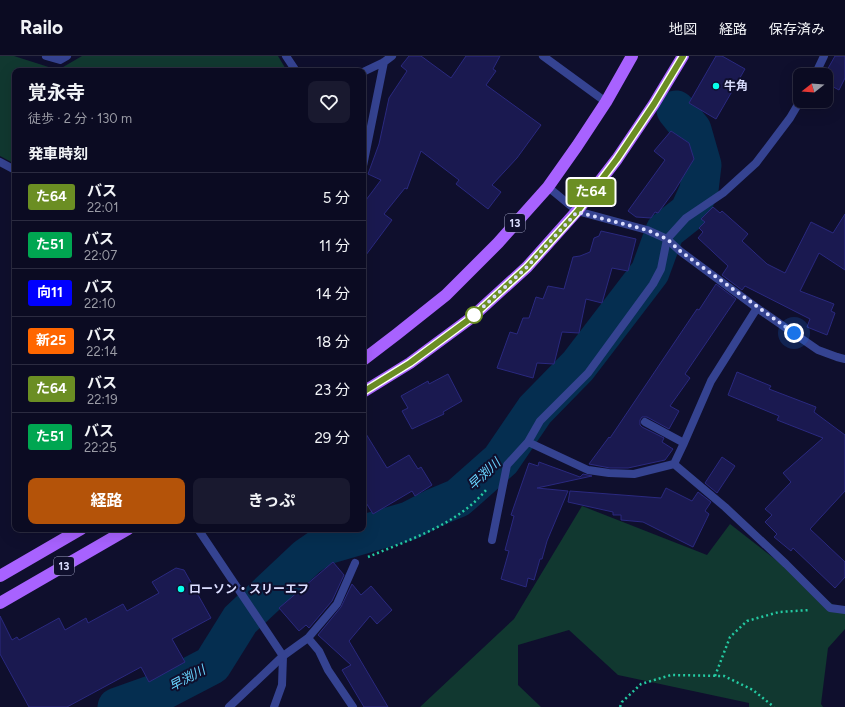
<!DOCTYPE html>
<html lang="ja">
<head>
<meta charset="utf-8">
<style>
	:root { --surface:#0b0b22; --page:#19192f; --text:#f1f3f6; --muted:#9a9ba5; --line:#2b2b40; --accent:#b45309 }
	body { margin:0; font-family:Figtree,"Noto Sans JP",sans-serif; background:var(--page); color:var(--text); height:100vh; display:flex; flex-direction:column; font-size:15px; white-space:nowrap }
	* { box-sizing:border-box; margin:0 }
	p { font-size:13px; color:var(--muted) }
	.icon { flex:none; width:22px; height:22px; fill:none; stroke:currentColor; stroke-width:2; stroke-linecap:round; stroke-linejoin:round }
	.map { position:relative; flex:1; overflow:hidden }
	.side { position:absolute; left:12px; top:12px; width:354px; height:464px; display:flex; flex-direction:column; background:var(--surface); border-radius:8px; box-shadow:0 4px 16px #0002,0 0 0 1px var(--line) }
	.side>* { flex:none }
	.badge { padding:0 8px; border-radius:3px; font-size:14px; line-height:26px }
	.needle { width:26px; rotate:253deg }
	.controls { position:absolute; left:793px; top:12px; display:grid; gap:8px }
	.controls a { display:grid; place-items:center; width:40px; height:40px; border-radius:8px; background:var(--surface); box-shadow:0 4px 16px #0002,0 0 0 1px var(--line); font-size:20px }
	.you { position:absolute; width:20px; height:20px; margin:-10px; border:3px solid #fff; border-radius:50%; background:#1a73e8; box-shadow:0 0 0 6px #1a73e833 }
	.map>.badge { position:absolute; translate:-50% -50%; box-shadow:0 0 0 2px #fff }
	h2 { padding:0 16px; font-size:15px; line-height:36px }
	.round { display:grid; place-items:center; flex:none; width:42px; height:42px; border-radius:8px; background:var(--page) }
	.headline { display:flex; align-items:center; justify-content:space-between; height:68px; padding:0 16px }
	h1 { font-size:19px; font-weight:700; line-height:30px }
	.cta { display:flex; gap:8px; margin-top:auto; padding:8px 16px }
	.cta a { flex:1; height:46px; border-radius:8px; background:var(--accent); color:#fff; font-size:16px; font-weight:700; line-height:46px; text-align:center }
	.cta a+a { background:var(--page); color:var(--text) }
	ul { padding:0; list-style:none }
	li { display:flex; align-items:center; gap:12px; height:48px; padding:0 16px; border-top:1px solid var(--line) }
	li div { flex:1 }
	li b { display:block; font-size:15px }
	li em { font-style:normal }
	li .badge { min-width:44px; font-weight:700; text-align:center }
	header { display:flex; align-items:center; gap:24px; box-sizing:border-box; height:56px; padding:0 20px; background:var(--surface); border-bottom:1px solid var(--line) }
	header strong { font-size:19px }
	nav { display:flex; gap:22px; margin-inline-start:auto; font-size:14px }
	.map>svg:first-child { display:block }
	.green { fill:#113830 }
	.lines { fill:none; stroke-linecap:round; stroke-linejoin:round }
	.river { stroke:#052e50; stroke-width:39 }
	.building { fill:#1a1950; stroke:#2a297f }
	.path { stroke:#24caa2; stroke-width:2.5; stroke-dasharray:2 3; stroke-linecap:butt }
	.lane { stroke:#354391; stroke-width:8 }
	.street { stroke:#354391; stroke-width:8 }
	.primary { stroke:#a862ff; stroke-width:12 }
	.line-casing { stroke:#fff; stroke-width:9 }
	.line { stroke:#6b8e23; stroke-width:6 }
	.walk { stroke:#dbdeff; stroke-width:4; stroke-dasharray:0 7.2 }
	.poi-dot { fill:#07ffea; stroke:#0f0f2d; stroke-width:1.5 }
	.stop-dot { fill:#fff; stroke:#6b8e23; stroke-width:2 }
	.labels { text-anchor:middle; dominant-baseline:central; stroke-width:4; stroke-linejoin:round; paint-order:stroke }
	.shield { fill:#0f0f2d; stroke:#9ea0c0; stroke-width:1 }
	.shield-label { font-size:11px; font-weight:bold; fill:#dbdeff }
	.poi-label { font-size:12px; font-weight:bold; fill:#dbdeff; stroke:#0f0f2d; text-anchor:start }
	.water-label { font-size:13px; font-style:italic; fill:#69d5ff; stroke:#0f0f2d }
</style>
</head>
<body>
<header>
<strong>Railo</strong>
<nav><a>地図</a><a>経路</a><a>保存済み</a></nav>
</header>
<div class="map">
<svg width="845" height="651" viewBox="0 0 845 651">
	<rect width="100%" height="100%" fill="#0f0f2d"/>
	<path class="green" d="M0 0H14L58 14 82 0H278L287 15H15V108L0 100Z
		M582 450 707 499 730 468 845 558V573L828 592 821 648 823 651H749V647L618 619 569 574 518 589V629L541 651H420L514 563Z"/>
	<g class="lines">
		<path class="river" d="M117 651 162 635 212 609 240 564 307 501 323 490 409 465 434 452 458 442 501 404 535 354 578 310 650 216 665 175 689 156 699 134 702 109 692 74 676 54"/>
	</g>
	<path class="building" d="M409 0H421L451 22 466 0H500L493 13 496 15 486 29 541 69 517 102 492 129 501 136 488 153 456 128 459 124 421 95 407 133 405 132 384 158 392 164 363 203V148L381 124 368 118 379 88 389 42 407 15 401 10Z
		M716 0H722L745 13 716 63 689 47Z
		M835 0H845V22L839 34 826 27V16Z
		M671 75 689 87 694 103 675 134 658 157 655 156 651 162 636 161 628 155 665 104 654 95Z
		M713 151 720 157 722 155 748 178 742 185 767 208 785 217 811 166 833 177 845 158V214L819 197 800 235 834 248 831 255 835 257 827 279 807 271 810 263 745 230 742 234 722 219 728 210 698 182 703 176 699 172 705 166 701 163Z
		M601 175 636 183 628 215 612 212 602 247 586 243 579 277 562 276 554 308 537 307 533 322 497 312 510 276 517 278 523 262H529L536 241 543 243 548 230 564 233 573 201 580 200 590 196 594 182 599 180Z
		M716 228 736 243 685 318 690 322 670 350 679 355 669 373 647 361H642L640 364V369L642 371 664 382 662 386 673 393 665 404 628 412H610L589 408 609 381 610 382 697 253 699 254Z
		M737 316 771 330 769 333 816 351 814 356 845 379V435L810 473 845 506V521L835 532 793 492 791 495 774 481 777 478 765 466 772 459 765 453 791 426 783 417 823 382 777 364 779 360 728 339Z
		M448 318 462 345 443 356 444 358 412 373 402 355 408 352 401 340 428 325 429 328Z
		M363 373 387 412 409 399 418 413 421 411 432 429 415 440 412 435 373 458 363 442Z
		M722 401 735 410 717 437 705 427Z
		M539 406 580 421 583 418 592 420 537 432 568 435 547 485 542 503H540L534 524 528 522 526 531 501 523 509 495 505 494 514 460 511 459 529 407 538 410Z
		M666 432 692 445 698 436 711 446 705 455 709 458 693 491 643 466 621 464V459H613V456L568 446 570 435 661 442Z
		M333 506 344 519 332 545 309 572 306 569 299 575 279 552Z
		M176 512 184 514 211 562 172 583 185 606 149 626 141 611 67 651H29L0 598V560L12 584 17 581 19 584 59 562 65 574 86 562 88 567 123 548 127 555 159 537 152 526Z
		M352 528 361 539 371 530 392 554 377 568 370 560 349 585 388 651H364L342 614 351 609 318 579 341 551Z"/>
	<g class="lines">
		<path class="path" d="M368 501C408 484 457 469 486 434
			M715 620 730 581 747 565 779 556 810 554
			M620 651 622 646 641 628 671 619 724 620 753 634 774 651"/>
		<path class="lane" d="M645 366 684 387 711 325 757 252
			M528 386 588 414 609 417 634 418 674 408 684 387
			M674 408 725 451 786 508 830 552 845 554
			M492 484 507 409 528 386 540 365 588 317 653 228 661 213 667 183
			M308 582 319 595 328 614 353 651
			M274 651 282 629 283 600 308 582 337 548 355 507"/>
		<path class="street" d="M46 0 60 4 67 0
			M286 0 296 15
			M543 0 606 46
			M363 16 384 6 392 0
			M815 19 824 0
			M0 106 15 114
			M363 110 384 6
			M548 131 577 155 647 174 667 183 680 195 757 252 818 294 837 301 845 303
			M667 183 686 162 723 137 756 107 790 62 800 45
			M198 473 283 600 229 651"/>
		<path class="primary" d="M363 304 397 278 446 239 498 187 548 131 577 90 606 46 632 0
			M363 336 410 307 471 262 527 211 577 155 617 103 654 48 683 0
			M0 520 81 473
			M0 547 128 473"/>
	</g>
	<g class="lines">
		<defs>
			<path id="line" d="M363 336 410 307 471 262 527 211 577 156 617 103 654 48 683 0"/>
		</defs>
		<use href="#line" class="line-casing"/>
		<use href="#line" class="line"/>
		<path class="walk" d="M474 259 471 262 527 211 577 156 647 174 667 183 680 195 794 277"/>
	</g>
	<g class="poi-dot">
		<circle cx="716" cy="30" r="4"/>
		<circle cx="181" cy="533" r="4"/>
	</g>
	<circle class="stop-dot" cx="474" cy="259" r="8"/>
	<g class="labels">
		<g class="shield">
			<rect x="505" y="158" width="20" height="18" rx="3"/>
			<rect x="54" y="501" width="20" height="18" rx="3"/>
		</g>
		<g class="shield-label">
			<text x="515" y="167">13</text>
			<text x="64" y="510">13</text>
		</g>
		<g class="poi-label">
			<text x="724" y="30">牛角</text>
			<text x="189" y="533">ローソン・スリーエフ</text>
		</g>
		<g class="water-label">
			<text transform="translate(484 418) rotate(-43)">早渕川</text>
			<text transform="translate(187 622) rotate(-28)">早渕川</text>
		</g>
	</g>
</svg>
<div class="controls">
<a><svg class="needle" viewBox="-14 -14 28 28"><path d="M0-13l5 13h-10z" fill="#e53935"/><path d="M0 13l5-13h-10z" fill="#9a9ba5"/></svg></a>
</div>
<div class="you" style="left:794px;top:277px"></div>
<b class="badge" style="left:591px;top:136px;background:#6b8e23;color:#fff">た64</b>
<section class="side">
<div class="headline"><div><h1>覚永寺</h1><p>徒歩 · 2 分 · 130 m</p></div><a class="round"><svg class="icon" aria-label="heart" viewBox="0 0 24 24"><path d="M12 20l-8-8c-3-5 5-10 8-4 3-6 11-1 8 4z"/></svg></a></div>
<h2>発車時刻</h2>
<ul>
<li><span class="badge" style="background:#6b8e23;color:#fff">た64</span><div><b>バス</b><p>22:01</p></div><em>5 分</em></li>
<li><span class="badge" style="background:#00a651;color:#fff">た51</span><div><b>バス</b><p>22:07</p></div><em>11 分</em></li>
<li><span class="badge" style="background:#00f;color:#fff">向11</span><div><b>バス</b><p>22:10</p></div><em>14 分</em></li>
<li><span class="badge" style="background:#f60;color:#fff">新25</span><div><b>バス</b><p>22:14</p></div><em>18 分</em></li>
<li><span class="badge" style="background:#6b8e23;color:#fff">た64</span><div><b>バス</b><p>22:19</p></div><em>23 分</em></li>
<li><span class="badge" style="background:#00a651;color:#fff">た51</span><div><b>バス</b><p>22:25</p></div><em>29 分</em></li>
</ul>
<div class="cta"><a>経路</a><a>きっぷ</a></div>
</section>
</div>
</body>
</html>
